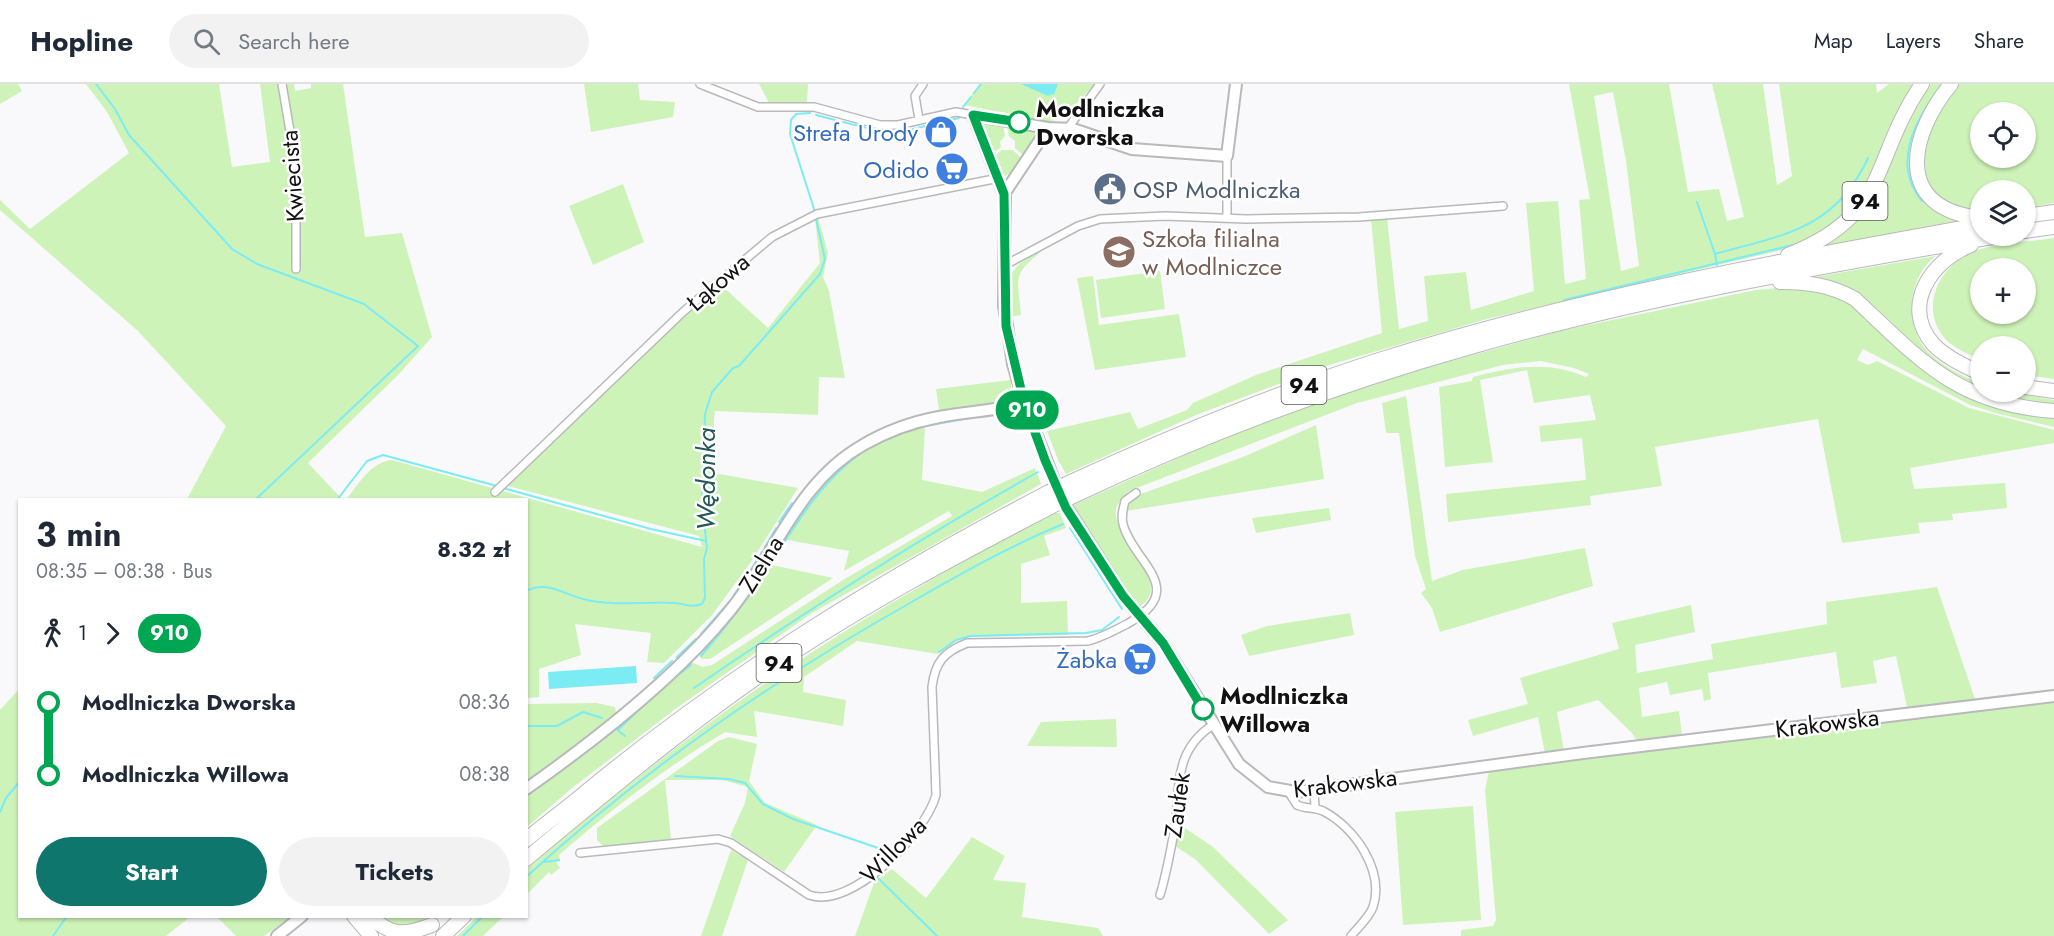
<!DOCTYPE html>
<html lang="en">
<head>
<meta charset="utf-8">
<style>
	:root { --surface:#fff; --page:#f2f2f3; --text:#1f2937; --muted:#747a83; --line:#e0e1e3; --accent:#0f766e }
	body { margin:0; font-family:Jost,sans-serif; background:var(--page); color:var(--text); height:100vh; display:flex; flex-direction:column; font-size:22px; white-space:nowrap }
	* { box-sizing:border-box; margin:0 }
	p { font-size:20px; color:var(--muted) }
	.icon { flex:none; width:33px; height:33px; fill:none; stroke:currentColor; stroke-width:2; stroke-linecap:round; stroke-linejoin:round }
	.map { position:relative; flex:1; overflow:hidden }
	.side { position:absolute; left:18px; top:414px; width:510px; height:420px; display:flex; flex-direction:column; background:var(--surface); border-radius:0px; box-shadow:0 2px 4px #0004 }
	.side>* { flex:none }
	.badge { padding:0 12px; border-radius:20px; font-size:21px; line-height:39px }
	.fabs { position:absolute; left:1970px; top:18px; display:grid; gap:12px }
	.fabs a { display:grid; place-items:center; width:66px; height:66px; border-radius:50%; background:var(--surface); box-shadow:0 2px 4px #0004; font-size:30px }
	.map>.badge { position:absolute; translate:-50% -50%; box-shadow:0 0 0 3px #fff }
	.legs { display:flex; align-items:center; gap:9px; height:66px; padding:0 18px; font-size:20px }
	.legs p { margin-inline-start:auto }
	.headline { display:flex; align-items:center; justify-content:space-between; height:102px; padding:0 18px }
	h1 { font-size:33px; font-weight:700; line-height:45px }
	.primary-button { display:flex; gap:12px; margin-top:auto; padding:12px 18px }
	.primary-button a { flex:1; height:69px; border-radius:36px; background:var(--accent); color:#fff; font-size:24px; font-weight:700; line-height:69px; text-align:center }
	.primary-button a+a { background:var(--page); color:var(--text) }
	ul { padding:0 18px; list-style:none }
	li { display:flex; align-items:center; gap:21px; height:72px; font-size:22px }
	li i { display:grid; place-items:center; width:9px; height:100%; margin:0 8px; background:currentColor }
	li i::after { content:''; width:15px; height:15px; margin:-8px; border:4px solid; border-radius:50%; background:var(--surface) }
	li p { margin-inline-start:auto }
	li:first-child i { background:linear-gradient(#0000 50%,currentColor 0) }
	li:last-child i { background:linear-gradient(currentColor 50%,#0000 0) }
	header { display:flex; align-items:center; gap:36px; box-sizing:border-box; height:84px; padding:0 30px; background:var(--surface); border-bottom:2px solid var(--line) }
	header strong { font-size:28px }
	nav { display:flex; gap:33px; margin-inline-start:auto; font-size:21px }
	.search { width:420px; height:54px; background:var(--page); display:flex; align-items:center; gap:15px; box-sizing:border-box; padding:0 21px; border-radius:33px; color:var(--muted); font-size:22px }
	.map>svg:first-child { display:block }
	.green { fill:#cef3b8; fill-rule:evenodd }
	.water { fill:#7becf4 }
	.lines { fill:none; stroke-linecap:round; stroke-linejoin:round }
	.stream { stroke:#7becf4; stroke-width:2 }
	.street-casing { stroke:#b9b9bb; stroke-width:10 }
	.secondary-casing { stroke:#b9b9bb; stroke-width:14 }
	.highway-casing { stroke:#b9b9bb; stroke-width:16 }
	.street { stroke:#fff; stroke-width:7 }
	.secondary { stroke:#fff; stroke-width:10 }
	.highway { stroke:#fff; stroke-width:14 }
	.highway-bridge-casing { stroke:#b9b9bb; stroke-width:16; stroke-linecap:butt }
	.highway-bridge { stroke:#fff; stroke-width:14 }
	.line-1-casing { stroke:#fff; stroke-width:14 }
	.line-1 { stroke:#00a651; stroke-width:9 }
	.stop-1-dot { fill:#fff; stroke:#00a651; stroke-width:3 }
	.labels { text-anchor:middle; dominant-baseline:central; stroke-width:5; stroke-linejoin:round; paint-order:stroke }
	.shield { fill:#fff; stroke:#59595a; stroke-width:1.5 }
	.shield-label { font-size:22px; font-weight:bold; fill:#121213 }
	.stop-label { font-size:24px; font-weight:bold; fill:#121213; stroke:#fff; text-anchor:start }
	.shop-label { font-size:24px; fill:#366cbe; stroke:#fff; text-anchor:end }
	.street-label { font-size:24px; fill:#121213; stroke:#fff }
	.service-label { font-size:24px; fill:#4e5e75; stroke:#fff; text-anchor:start }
	.education-label { font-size:24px; fill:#785e54; stroke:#fff; text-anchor:start }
	.water-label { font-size:26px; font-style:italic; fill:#25575a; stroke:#fff }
</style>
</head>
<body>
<header>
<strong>Hopline</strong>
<div class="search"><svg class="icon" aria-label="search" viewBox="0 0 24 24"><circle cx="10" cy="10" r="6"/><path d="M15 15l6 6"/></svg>Search here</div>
<nav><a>Map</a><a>Layers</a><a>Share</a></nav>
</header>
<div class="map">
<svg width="2054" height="852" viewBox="0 0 2054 852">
	<rect width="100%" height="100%" fill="#f9f9fb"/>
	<path class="green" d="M0 0H18L22 7 0 20Z
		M86 0H219L232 83 270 78 260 0H281C291 62 294 123 293 186L300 189 295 63 284 0H294L295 7 311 4V0H343L365 153 402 149 432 253 399 290 308 379 342 415H187L226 342 138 247 0 126V116L30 145 129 69 107 28Z
		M584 0H638L640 16 675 18 673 33 591 48Z
		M759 0H808L807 18 770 21Z
		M980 0H1095L1064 33 1049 38 964 21Z
		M1569 0H1669L1688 108 1719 105 1727 137 1744 133 1712 0H1763L1777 101 1792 92 1779 0H1876L1877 9 1889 0H1916L1882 75 1847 131 1799 162 1487 235 1329 281 1196 331 1066 390 1058 376 1047 347 1130 328 1138 345 1187 326 1193 319 1256 291 1382 249 1371 135 1387 134 1399 245 1428 237 1424 192 1466 188 1471 226 1534 207 1526 119 1558 117 1565 200 1586 195 1579 116 1590 115ZM1613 8 1626 77 1639 182 1621 187 1594 12Z
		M1927 0H1946C1926 29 1905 54 1913 91L1964 136 1814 164 1838 149 1899 52Z
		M1955 0H2054V119L2025 124V106H1980V129L1953 124 1927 102 1920 60ZM1980 28H2025V74H1980Z
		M985 38 1003 40 1005 52 1000 58 1001 63 994 68 983 43Z
		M1007 41 1038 49 1037 55 1023 71 1015 64V57L1009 52Z
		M1002 66H1013L1021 74 1010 89 1005 92 994 72Z
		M623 100 644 158 593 181 569 122Z
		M818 133 828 169 823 193 829 207 845 294 819 293 818 331 715 327 714 336V389L798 404 751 478 712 531 664 579 647 578 651 549 575 540 581 571 539 585V613L527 614 526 416H346C359 399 371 378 392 376L702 463 699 452 504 401 720 200 768 244 820 179 815 134Z
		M2054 154V295L2025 291V262H1980V276C1967 269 1950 263 1942 251 1920 220 1941 181 1972 168 1997 158 2028 158 2054 154ZM1980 184H2025V230H1980Z
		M1042 167C1011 192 1018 194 1021 231L1008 233C1009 192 1003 186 1042 167Z
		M1936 172C1907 193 1904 242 1928 268 1942 282 1962 292 1980 299V306L1930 279 1864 213 1837 199 1815 193Z
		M1160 187 1165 225 1101 234 1096 196Z
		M1093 192 1099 241 1179 230 1186 273 1095 286 1077 194Z
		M1799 202 1842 213 1935 293 2054 331V343L1999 330 1970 321 1863 265 1857 276 1868 281 1877 277 1969 324 2054 346V359L1910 384 1914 405 2005 399 2007 424 1952 430 1953 436 1918 439 1920 449 1842 459 1818 335 1655 363 1662 402 1590 412 1591 421 1448 438 1446 410 1586 396 1582 354 1541 358 1539 342 1596 336 1590 311 1534 319 1527 286 1480 296 1493 378 1445 383 1439 303 1472 297 1473 293C1513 283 1547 276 1586 293L1589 290 1574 284 1541 277 1503 281 1357 319 1129 407C1126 411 1119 417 1117 422 1105 451 1179 498 1139 523L1071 422 1257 339 1400 291 1564 246 1756 206Z
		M1011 296C1012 309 1010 314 998 320L939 326 936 305Z
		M1985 308H2010L2054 316V322Z
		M1406 312 1432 497 1463 486 1585 464 1593 502 1440 548 1432 524 1421 509 1426 505 1415 472 1399 349H1386L1382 319Z
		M1316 341 1324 395 1126 427 1131 415 1141 410 1243 373Z
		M925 344 922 396 982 408 1035 384 1041 400 812 529 678 623 572 704 527 743V710L567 684 691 578 703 583 712 581 843 496 952 432 949 427 844 487 849 467 782 455C816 404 858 347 925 344Z
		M1329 424 1331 436 1256 449 1252 434Z
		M1054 429H1060L1066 444 1044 452 1050 471 1021 480V519L1067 517 1068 551 970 553 956 557 938 570 857 557 804 593 803 608 846 616 843 642 754 627 757 653 725 648C666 683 611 726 559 771L560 777 556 778 560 784 551 791 549 788 527 810 528 784C620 706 713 631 814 567 892 517 972 472 1054 429Z
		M767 480 833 494 710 575H702L699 571 735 529Z
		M1937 503 1975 615 1907 623 1896 572 1873 577 1877 599 1841 604 1836 568 1708 589 1711 615 1704 617 1702 605 1670 611 1667 598 1639 604 1642 633 1679 627 1682 651 1637 657 1632 649 1598 616 1557 628 1564 667 1545 670 1538 633 1473 652 1468 636 1528 620 1520 594 1619 565 1612 539 1691 521 1695 548 1635 561 1637 589 1713 575 1711 560 1827 540 1826 518Z
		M1350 529 1354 551 1249 572 1241 551 1267 542Z
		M19 605 20 832 190 833 166 852H0V626Z
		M2054 618V852H1461V846L1493 842 1496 836 1485 706 1489 687Z
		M597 619 615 623 616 629 527 698V620Z
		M1116 635 1117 663 1027 662 1041 638Z
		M729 653 757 660 749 697 765 719 817 741 784 788 730 752 745 719 748 703 722 696H665L671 755 604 763 597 756V744L718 657Z
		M1473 722 1481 836 1403 841 1395 728Z
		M1179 740 1213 763 1288 836 1269 850 1195 775 1175 762Z
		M972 753 1005 772 993 796 1026 799 1022 833 1098 844 1103 852H855L874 799 892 785 926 814Z
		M731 766 748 776 722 852H701Z
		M217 833H291L264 852H236Z
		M372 833H429C408 852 394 847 372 833Z
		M477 833H503L483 852H457Z"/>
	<path class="water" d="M1021 0H1058L1054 10 1048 12Z
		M636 582 637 599 549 605 548 588Z"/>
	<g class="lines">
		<path class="stream" d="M96 0 115 25 129 51 232 165 257 180 364 220 418 262 255 416
			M974 9 981 0
			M963 23 971 13
			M810 29 796 30 791 36 790 50 815 128
			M816 31 835 36
			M843 38 892 50 959 34
			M1922 117C1891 80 1916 34 1941 2
			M1697 118 1715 170
			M1832 140 1844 130
			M1717 181 1715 170C1782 151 1835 146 1868 74
			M1564 216 1793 161
			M919 343 970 334
			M503 404 651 445 706 457
			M337 416 367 377 383 371 497 402
			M779 438 792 419
			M1070 444 1122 525
			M765 463 776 444
			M750 487 762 468
			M526 507C547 496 563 510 583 515 613 523 646 517 675 519 685 520 692 524 702 520L705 514 704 475 707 464 702 420 705 330 712 308 733 284 739 282 820 190 825 175 816 135
			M734 511 746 493
			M701 550 731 516
			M939 568 956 556 970 552 1086 549 1102 546 1119 533
			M701 572C724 545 746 518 765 488 796 442 815 403 862 368
			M677 573 696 555
			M654 594 672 577
			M668 599 691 581
			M694 604C806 527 920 454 1038 388
			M526 642H557L583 628 602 634
			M615 644 625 652
			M618 646 654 611
			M675 692 729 695 745 699 763 720 793 735 887 767 882 774
			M0 728 6 714 20 697
			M544 778 559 776
			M870 786 877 779
			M526 793C642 687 773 596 910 519 960 490 1010 462 1063 440
			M877 793 937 852
			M53 852 67 832
			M463 852 483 832"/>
		<defs>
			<path id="street" d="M282 0 291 53 296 119V185
				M700 0 758 23H814L880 41H898L956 28 973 31
				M919 35 915 12 923 0
				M1068 44 1100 0
				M1227 72V133
				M1005 181 1078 142 1100 135 1165 132 1246 135 1359 133 1503 122
				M495 408 684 227 772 153 817 130 999 94
				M1314 705 1315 723
				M1288 707 1297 721C1305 725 1314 723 1323 727 1354 743 1385 786 1373 823 1369 834 1358 843 1351 852
				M580 769 718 755 731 759 809 811C852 826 926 749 936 711L932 603C935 578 944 568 967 559L1088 557C1103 553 1113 547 1127 540 1191 505 1133 479 1123 440 1121 432 1123 425 1125 417L1136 409
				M1160 811C1167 788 1171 765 1175 742 1180 702 1174 666 1213 641"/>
			<path id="secondary" d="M1236 0 1227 72 1132 65 1073 45 1048 44 973 31 1005 113 1004 222 1013 280 1024 318 1061 414 1123 512 1163 559 1239 680 1268 703 1296 708 1583 669 2054 612
				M1004 110 1048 44
				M526 705C594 657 676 593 728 529 775 473 796 399 863 361 887 347 912 338 939 333 968 327 995 328 1024 318
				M277 852 302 832"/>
			<path id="highway" d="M1951 0C1909 51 1893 124 1980 134
				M2025 132 2054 128
				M2025 147 2054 143
				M1971 161C1932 176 1900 221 1933 260 1945 273 1964 282 1980 289
				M1788 171C1891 131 1870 76 1922 0
				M1780 198C1807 198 1831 201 1855 215 1921 277 1957 320 2054 327
				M2025 303 2054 307
				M1062 402C1166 354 1270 311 1379 276 1575 214 1778 177 1980 141
				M1069 414C1200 352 1335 301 1474 262 1646 213 1823 182 1998 152
				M526 756C546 739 567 724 587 707 732 588 882 495 1049 408
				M526 775C607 708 686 641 773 582 863 521 960 470 1056 420
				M354 832 371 852
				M369 832C392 852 403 852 432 841
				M443 852 464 832"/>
		</defs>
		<use href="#street" class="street-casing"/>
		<use href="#secondary" class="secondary-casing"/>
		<use href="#highway" class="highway-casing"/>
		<use href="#street" class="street"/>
		<use href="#secondary" class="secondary"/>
		<use href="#highway" class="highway"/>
		<defs>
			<path id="highway-bridge" d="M1049 408 1062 402
				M1056 420 1069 414"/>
		</defs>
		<use href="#highway-bridge" class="highway-bridge-casing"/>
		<use href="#highway-bridge" class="highway-bridge"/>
	</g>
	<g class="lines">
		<defs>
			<path id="line-1" d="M1019 38 973 31 1004 110 1006 242 1024 318 1045 376 1066 424 1123 512 1163 559 1203 625"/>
		</defs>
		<use href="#line-1" class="line-1-casing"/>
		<use href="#line-1" class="line-1"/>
	</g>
	<defs>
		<symbol id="shop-disc" viewBox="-11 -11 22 22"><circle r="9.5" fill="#3f7fe0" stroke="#fff"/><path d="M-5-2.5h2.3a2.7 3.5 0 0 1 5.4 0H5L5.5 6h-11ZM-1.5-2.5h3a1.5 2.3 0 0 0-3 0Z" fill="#fff"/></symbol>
		<symbol id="supermarket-disc" viewBox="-11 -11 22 22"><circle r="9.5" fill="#3f7fe0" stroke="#fff"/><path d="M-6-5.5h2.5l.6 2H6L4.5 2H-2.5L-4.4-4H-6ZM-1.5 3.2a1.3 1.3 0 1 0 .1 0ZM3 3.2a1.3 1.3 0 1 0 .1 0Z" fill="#fff"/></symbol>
		<symbol id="civic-disc" viewBox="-11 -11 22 22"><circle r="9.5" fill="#5c6f8a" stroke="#fff"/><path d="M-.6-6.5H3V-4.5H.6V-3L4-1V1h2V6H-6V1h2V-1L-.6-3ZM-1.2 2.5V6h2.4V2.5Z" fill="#fff"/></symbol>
		<symbol id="school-disc" viewBox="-11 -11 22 22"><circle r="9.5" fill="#8d6e63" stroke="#fff"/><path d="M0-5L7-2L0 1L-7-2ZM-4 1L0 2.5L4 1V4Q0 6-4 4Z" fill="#fff"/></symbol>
	</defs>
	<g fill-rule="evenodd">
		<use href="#shop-disc" x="922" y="29" width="38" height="38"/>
		<use href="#supermarket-disc" x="933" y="66" width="38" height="38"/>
		<use href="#civic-disc" x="1091" y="86" width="38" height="38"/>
		<use href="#school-disc" x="1100" y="149" width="38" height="38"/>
		<use href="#supermarket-disc" x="1121" y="556" width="38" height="38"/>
	</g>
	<g class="stop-1-dot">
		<circle cx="1019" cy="38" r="10"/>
		<circle cx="1203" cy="625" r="10"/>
	</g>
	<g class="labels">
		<g class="shield">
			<rect x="1842.5" y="98" width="45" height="38" rx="4.5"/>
			<rect x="1281.5" y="282" width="45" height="38" rx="4.5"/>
			<rect x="756.5" y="560" width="45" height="38" rx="4.5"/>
		</g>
		<g class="shield-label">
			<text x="1865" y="117">94</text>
			<text x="1304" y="301">94</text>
			<text x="779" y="579">94</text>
		</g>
		<g class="stop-label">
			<text x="1036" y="24">Modlniczka<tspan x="1036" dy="28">Dworska</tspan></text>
			<text x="1220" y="611">Modlniczka<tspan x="1220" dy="28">Willowa</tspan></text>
		</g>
		<g class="shop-label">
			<text x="918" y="48">Strefa Urody</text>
			<text x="929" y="85">Odido</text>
			<text x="1117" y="575">Żabka</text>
		</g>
		<g class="street-label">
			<text transform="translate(292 92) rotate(-94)">Kwiecista</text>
			<text transform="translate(718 198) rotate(-41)">Łąkowa</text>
			<text transform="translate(761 480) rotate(-58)">Zielna</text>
			<text transform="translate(1827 639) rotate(-7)">Krakowska</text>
			<text transform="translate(1345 699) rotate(-7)">Krakowska</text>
			<text transform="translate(1177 721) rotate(-82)">Zaułek</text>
			<text transform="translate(893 766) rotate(-45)">Willowa</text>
		</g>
		<g class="service-label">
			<text x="1133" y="105">OSP Modlniczka</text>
		</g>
		<g class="education-label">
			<text x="1142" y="154">Szkoła filialna<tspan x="1142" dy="28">w Modlniczce</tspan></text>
		</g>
		<g class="water-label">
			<text transform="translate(706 395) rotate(-90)">Wędonka</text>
		</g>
	</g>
</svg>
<div class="fabs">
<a><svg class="icon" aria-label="locate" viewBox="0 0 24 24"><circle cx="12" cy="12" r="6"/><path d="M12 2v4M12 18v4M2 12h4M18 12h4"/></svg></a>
<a><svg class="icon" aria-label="layers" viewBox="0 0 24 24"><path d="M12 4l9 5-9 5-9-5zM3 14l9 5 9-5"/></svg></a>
<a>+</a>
<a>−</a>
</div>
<b class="badge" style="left:1027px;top:326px;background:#00a651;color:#fff">910</b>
<section class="side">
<div class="headline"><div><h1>3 min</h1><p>08:35 – 08:38 · Bus</p></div><b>8.32 zł</b></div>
<div class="legs"><svg class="icon" aria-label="walk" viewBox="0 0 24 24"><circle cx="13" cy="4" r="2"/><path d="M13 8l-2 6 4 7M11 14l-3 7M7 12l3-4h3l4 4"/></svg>1<svg class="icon" aria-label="forward" viewBox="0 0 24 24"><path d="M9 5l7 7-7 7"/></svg><b class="badge" style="background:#00a651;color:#fff">910</b></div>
<ul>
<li><i style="color:#00a651"></i><b>Modlniczka Dworska</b><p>08:36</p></li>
<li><i style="color:#00a651"></i><b>Modlniczka Willowa</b><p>08:38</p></li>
</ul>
<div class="primary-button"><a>Start</a><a>Tickets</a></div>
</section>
</div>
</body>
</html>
